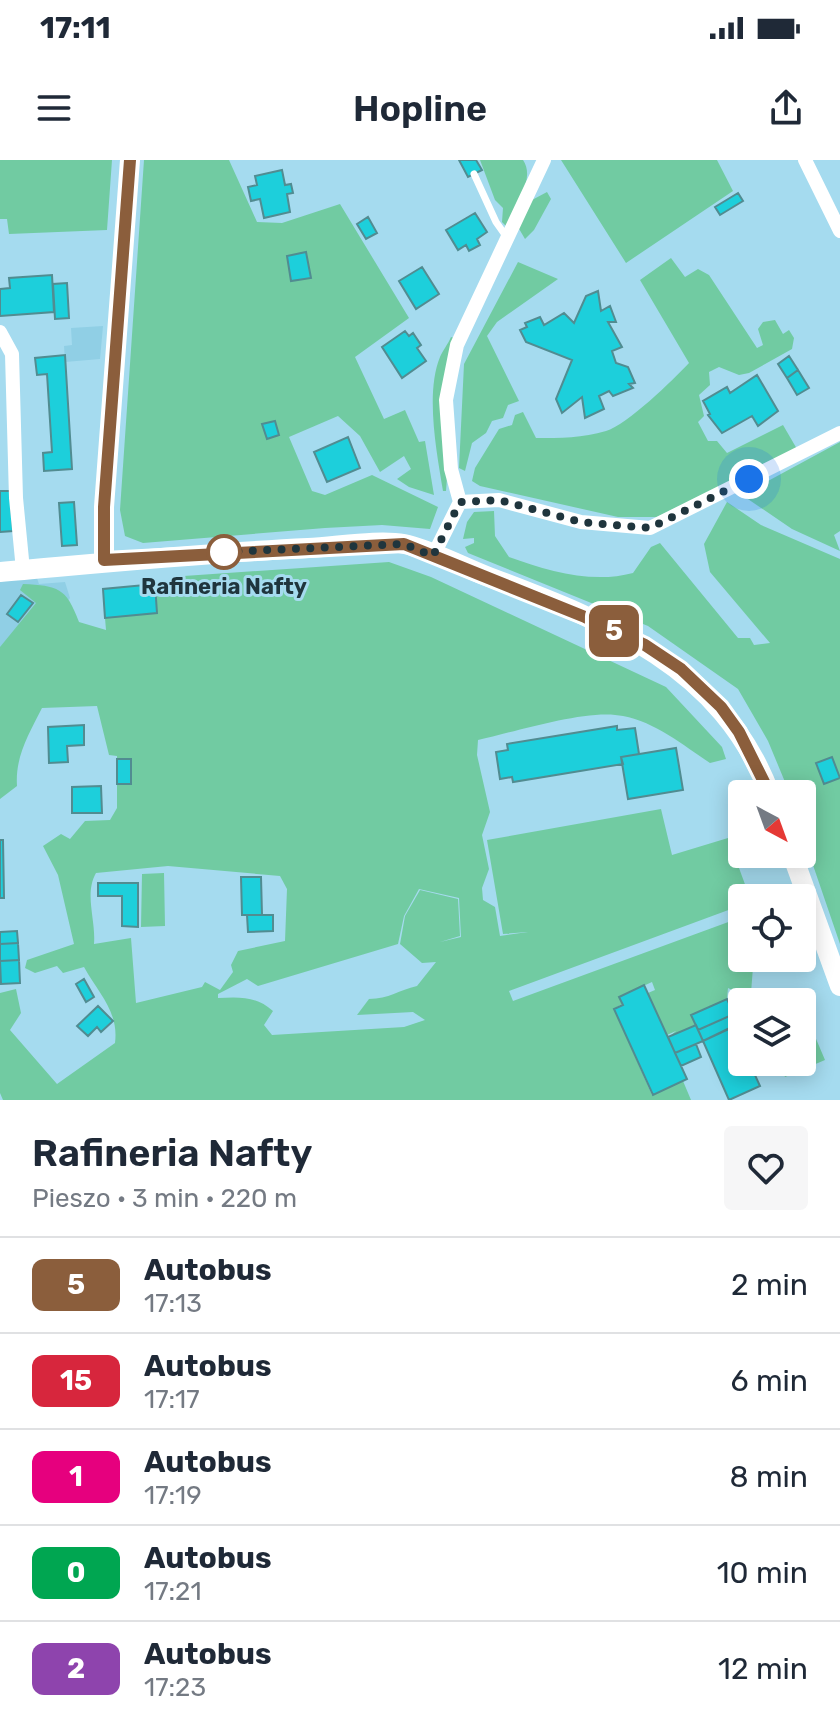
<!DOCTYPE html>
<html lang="pl">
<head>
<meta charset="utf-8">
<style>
	:root { --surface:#fff; --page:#f6f6f7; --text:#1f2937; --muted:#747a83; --line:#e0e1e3 }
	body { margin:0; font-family:Rubik,sans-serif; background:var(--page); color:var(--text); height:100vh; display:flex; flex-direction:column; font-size:30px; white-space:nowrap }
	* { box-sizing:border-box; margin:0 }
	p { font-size:26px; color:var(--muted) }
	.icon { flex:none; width:44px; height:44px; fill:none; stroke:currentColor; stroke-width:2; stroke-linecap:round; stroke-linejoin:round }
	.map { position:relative; height:940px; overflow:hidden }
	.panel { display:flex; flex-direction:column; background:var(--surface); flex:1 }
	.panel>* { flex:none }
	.badge { padding:0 16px; border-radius:12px; font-size:28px; line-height:52px }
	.needle { width:52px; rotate:139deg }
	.fabs { position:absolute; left:728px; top:620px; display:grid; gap:16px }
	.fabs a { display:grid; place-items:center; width:88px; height:88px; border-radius:8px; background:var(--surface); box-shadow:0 4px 20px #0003; font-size:40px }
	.you { position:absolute; width:40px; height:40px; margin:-20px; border:6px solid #fff; border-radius:50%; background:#1a73e8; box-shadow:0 0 0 12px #1a73e833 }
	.map>.badge { position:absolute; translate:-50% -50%; box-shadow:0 0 0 4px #fff }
	.round { display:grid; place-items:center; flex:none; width:84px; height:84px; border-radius:8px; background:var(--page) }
	.head { display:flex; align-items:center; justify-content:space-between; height:136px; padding:0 32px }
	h1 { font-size:38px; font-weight:600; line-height:60px }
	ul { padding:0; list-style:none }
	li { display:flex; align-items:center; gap:24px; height:96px; padding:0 32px; border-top:2px solid var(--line) }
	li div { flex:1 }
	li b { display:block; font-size:30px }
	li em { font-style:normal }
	li .badge { min-width:88px; font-weight:700; text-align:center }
	.status { display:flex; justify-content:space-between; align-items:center; height:56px; padding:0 40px; background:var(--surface); direction:ltr }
	.status svg { height:22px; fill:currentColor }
	header { display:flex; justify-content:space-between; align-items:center; height:104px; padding:0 32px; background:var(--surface); font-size:36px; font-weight:600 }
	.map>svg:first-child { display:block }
	.built { fill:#90cfe5 }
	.green { fill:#71cba2; fill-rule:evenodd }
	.building { fill:#1dcfdb; stroke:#518c91; stroke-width:2 }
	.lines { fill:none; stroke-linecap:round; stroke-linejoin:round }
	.lane { stroke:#fff; stroke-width:7 }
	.street { stroke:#fff; stroke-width:14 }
	.secondary { stroke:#fff; stroke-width:20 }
	.line-casing { stroke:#fff; stroke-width:18 }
	.line { stroke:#8b5e3c; stroke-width:12 }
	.walk { stroke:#1f353d; stroke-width:8; stroke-dasharray:0 14.4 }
	.stop-dot { fill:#fff; stroke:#8b5e3c; stroke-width:4 }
	.labels { text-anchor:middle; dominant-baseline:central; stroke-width:6; stroke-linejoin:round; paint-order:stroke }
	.stop-label { font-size:22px; font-weight:bold; fill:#1f353d; stroke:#a5dbef }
</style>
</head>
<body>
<div class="status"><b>17:11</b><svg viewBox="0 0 49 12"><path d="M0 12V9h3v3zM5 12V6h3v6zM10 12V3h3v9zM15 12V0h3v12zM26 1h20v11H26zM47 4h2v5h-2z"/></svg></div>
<header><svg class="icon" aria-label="menu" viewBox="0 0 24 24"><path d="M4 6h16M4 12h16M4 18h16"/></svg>Hopline<svg class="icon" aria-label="share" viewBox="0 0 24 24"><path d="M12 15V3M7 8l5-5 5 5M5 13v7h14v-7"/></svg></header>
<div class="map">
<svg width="840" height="940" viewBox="0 0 840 940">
	<rect width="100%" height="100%" fill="#a5dbef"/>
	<path class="built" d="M103 166 100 199 65 202 64 186 72 185 71 168Z
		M37 418 39 424 65 422 70 438 12 516 0 559V421Z"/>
	<path class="green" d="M0 0H112L107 70 9 74 7 59H0Z
		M144 0H229L257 62 282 63 340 44 409 158 355 197 384 259 405 250 419 282 425 281 434 335 409 327 397 319 411 309 404 296 380 312 360 276 338 256 289 277 312 331 325 335 372 315 438 347 430 369 382 365 325 368 143 383 125 376 120 350Z
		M480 0H523C536 19 515 47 506 66L502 62 503 48 495 40Z
		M561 0H717L733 31 626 103Z
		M547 32 551 39 534 70 525 79 518 67 532 40Z
		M671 98 685 117 698 109 709 115 757 188 763 185 758 169 763 162 775 160 783 174 789 170 794 178 792 189 749 213 739 215 719 207 709 212 710 225 699 235 704 256 698 262 708 281H717L727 293 783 265 797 289 657 357H618L480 326 472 321 475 308 499 269 512 265 515 255 523 252 536 278C560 278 583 278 606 271 627 265 673 220 689 203L640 120Z
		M518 102 558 119 497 162 487 176 519 241 508 245 503 258 492 261 486 273 472 283 465 311 459 308 464 204Z
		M451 177 457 179 446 331H443C437 294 425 234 440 197 442 192 448 184 451 177Z
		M840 282V371L834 375 840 391 792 369 742 335Z
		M727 342 761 365 840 399V784L802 673V634H790L768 581 738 529 648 466 468 393 465 387 474 383V378L463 379 467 362 474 352 494 351 495 376 509 397C548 411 592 424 633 413L651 387 660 383 738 478H750L754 485 770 483 710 412 704 384Z
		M389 402 431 417 666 527 722 587 726 599 710 603C683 585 655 562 623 556 588 548 515 572 478 580L477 595 490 652 482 675 489 709 482 728 483 740 495 747 500 776 528 772 503 774 487 680 661 649 672 695 728 678 750 738H742V745L509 831 513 841 742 757V798H763L753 807 751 833 743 835 728 828 727 839 691 855 696 865 670 876 676 871 667 875 648 833 655 830 652 822 619 837 622 844 614 849 652 935 683 921 691 940H3L0 933V833L16 829 21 853 10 870 57 924 115 883C119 852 99 834 84 807L63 813 57 806 35 813 25 808 27 800 74 784 58 715 43 686 61 674 70 679 85 661 110 660 117 648V596L109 595 97 546 42 548C29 574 15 596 17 626L0 639V487L36 443 20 430 23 424C58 426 66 427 79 462L106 470 105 458 157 453 155 426 184 416ZM168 706 280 716 287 729 285 781 238 791 231 805 233 812 220 830 205 822 202 827 136 843 131 778 94 784C96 760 84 734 96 713ZM419 729 459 738 461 777 440 782 460 776 458 739 420 730 405 756 400 784 422 803 436 802 417 826C399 830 389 839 369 839L357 855 413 852 425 860 404 867 272 875 264 865 273 851C256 836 240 837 218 838V834L247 819 258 826 398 784 404 756Z
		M164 713 165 766 141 767 142 714Z
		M811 867 825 900 785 917 779 902H802V871Z"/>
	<path class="building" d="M459 0H476L482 10 468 17Z
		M282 10 285 25 291 24 293 33 287 34 290 52 264 58 260 39 251 41 248 27 257 25 255 16Z
		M738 33 743 41 720 55 715 47Z
		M475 53 487 72 477 79 480 85 469 91 466 85 458 90 446 70Z
		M368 57 377 73 366 79 357 64Z
		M306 92 311 118 291 121 287 96Z
		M422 107 439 134 416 149 399 121Z
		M52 115 54 152 0 156V129L10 128 9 118Z
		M67 123 69 158 55 159 53 124Z
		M598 131 601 151 610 146 616 162H608L622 187 612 191 616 203 628 207 635 223 629 224 633 228 613 236 609 231 599 236 604 249 585 258 582 237 562 253 556 239 572 200 526 182 520 170 527 167 525 163 540 157 544 165 564 153 574 163 586 136Z
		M405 171 409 176 413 173 421 185 417 188 426 201 402 218 382 187Z
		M65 195 72 309 44 311 43 293 52 292 47 214 37 215 35 198Z
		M789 196 798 210 787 218 778 204Z
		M798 210 809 228 797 235 787 218Z
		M757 215 778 251 758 266 752 256 722 273 708 255 710 254 703 241 727 227 730 233Z
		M275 261 279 275 267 279 262 264Z
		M348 277 360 308 327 322 314 292Z
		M0 331H10L13 371 0 372Z
		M74 342 77 385 62 386 59 343Z
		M155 424 157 453 105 458 103 429Z
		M21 435 33 443 18 462 7 454Z
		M84 565V585L67 586 68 602 49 603 48 567Z
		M617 566V570L635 568 639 594 621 597 623 604 513 622 512 617 500 619 496 592 508 590 507 584Z
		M676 588 683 630 628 639 621 597Z
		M832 597 840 618 824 624 816 603Z
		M117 599H131V624H117Z
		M101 626 102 653H72V627Z
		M0 680H3L4 738H0Z
		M241 717H261L262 755H242Z
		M98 723H138V767L122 766V736H98Z
		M247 755H273V771L248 772Z
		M17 771 18 783 0 784V772Z
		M18 783 19 800 0 801V784Z
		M19 800 20 823 1 824 0 801Z
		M84 819 94 837 86 842 76 824Z
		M644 825 687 919 653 935 614 849 623 845 619 837Z
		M727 839 734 854 698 870 691 855Z
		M98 846 113 861 101 872 97 867 88 876 77 866Z
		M734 854 738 864 703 881 698 870Z
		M696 865 703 881 675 893 668 877Z
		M733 867 742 886V902H749L760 926 729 940 703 881Z
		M696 884 701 897 681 906 675 893Z"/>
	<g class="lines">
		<path class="lane" d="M474 14 496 62 508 79"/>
		<path class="street" d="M805 0 840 71
			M0 172 12 194 16 338 23 410
			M460 342 499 340 581 362 650 368 840 273
			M433 396 460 342 451 309 446 240 457 185 544 0"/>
		<path class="secondary" d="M104 400V347L130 0
			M0 412C103 403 204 393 308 388 335 387 378 379 404 384 427 388 465 408 489 417 608 462 722 506 770 634
			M792 694 840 826"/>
	</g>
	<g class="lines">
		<defs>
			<path id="line" d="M130 0 104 347V400L404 384 585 457 645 485 681 509 721 547 739 572 770 634"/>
		</defs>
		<use href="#line" class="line-casing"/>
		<use href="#line" class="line"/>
		<path class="walk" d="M224 392 404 384 433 396 460 342 499 340 581 362 650 368 749 319"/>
	</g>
	<circle class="stop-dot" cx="224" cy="392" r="16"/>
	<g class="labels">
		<g class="stop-label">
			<text x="224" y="426">Rafineria Nafty</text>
		</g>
	</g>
</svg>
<div class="fabs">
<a><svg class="needle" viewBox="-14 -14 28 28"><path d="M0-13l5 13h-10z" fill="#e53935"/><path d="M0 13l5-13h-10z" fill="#747a83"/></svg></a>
<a><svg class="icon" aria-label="locate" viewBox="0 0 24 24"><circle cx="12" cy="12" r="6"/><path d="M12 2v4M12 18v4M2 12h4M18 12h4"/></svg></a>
<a><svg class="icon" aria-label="layers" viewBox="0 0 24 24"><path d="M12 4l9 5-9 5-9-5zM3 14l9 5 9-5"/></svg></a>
</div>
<div class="you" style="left:749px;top:319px"></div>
<b class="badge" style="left:614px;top:471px;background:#8b5e3c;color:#fff">5</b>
</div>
<section class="panel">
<div class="head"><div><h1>Rafineria Nafty</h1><p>Pieszo · 3 min · 220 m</p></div><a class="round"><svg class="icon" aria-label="heart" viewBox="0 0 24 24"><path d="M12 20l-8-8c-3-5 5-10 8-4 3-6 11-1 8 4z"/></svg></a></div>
<ul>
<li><span class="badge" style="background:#8b5e3c;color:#fff">5</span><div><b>Autobus</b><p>17:13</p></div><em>2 min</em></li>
<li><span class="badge" style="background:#d7263d;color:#fff">15</span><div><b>Autobus</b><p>17:17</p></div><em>6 min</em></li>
<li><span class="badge" style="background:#e6007e;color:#fff">1</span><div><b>Autobus</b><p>17:19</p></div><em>8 min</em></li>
<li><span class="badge" style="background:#00a651;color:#fff">0</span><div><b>Autobus</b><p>17:21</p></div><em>10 min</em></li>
<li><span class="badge" style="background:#8e44ad;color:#fff">2</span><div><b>Autobus</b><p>17:23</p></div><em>12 min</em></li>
</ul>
</section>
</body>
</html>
